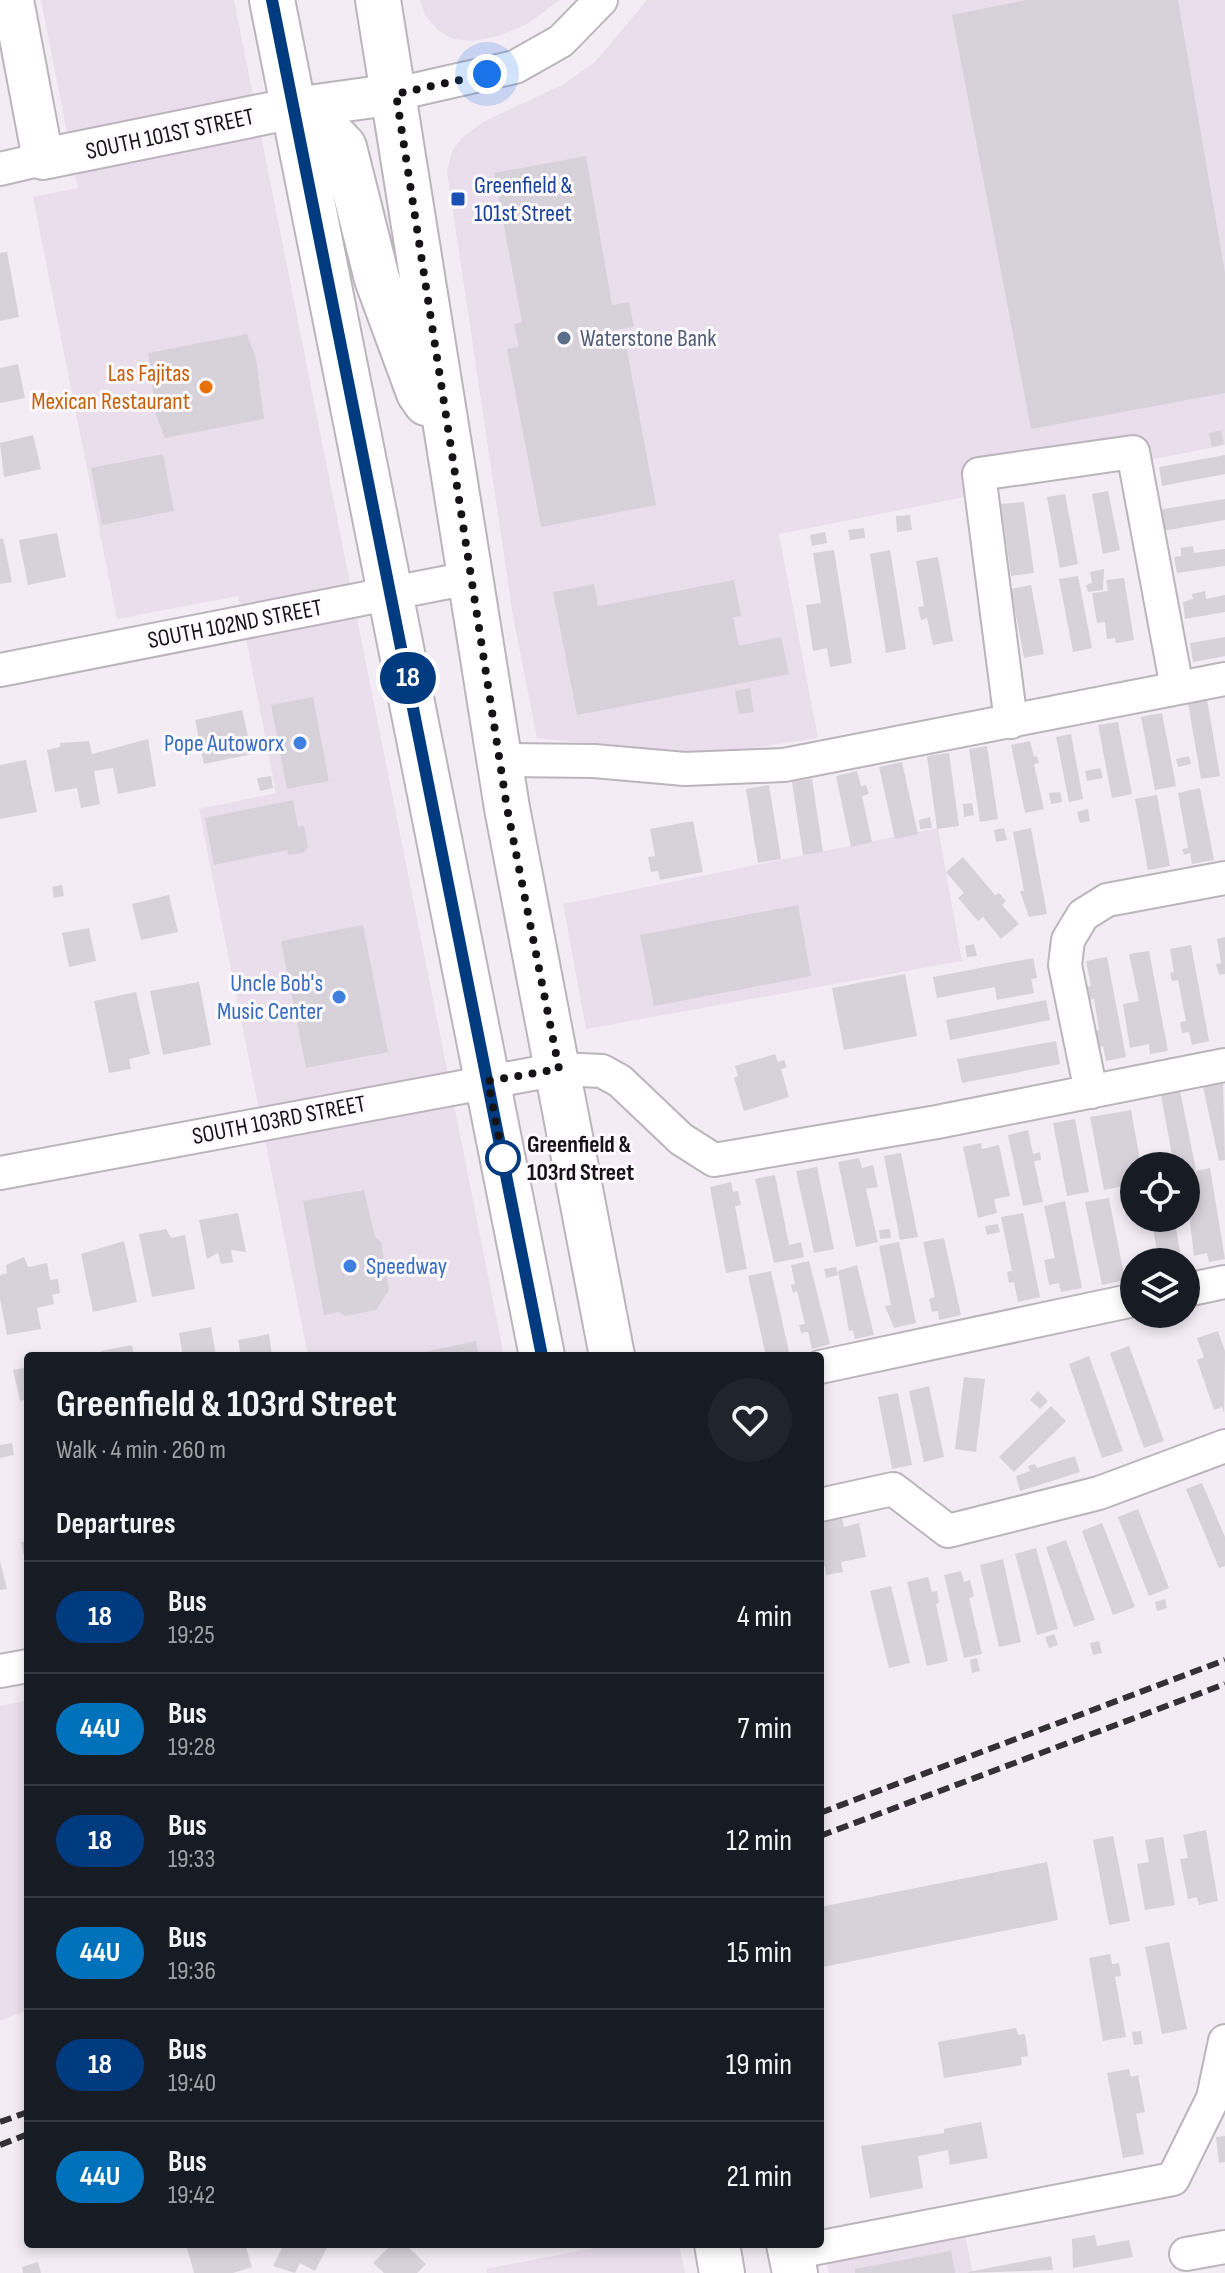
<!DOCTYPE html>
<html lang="en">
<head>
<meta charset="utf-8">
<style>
	:root { --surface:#171b24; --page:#20242c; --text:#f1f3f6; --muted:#9ea1a6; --line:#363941 }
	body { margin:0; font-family:"Sofia Sans Condensed",sans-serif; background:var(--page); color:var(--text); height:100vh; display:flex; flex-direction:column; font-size:30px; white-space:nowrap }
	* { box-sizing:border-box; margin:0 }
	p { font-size:26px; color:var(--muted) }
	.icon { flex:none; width:44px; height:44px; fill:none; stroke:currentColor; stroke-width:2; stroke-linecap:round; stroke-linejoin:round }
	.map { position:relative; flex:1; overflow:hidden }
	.details { position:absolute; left:24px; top:1352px; width:800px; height:896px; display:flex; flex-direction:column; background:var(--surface); border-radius:8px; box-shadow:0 4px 12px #0003 }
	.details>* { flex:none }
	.badge { padding:0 16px; border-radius:26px; font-size:28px; line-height:52px }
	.fabs { position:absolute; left:1120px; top:1152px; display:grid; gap:16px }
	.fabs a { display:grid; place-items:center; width:80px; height:80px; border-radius:50%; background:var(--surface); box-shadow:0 4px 12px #0003; font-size:40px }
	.you { position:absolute; width:40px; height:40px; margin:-20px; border:6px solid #fff; border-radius:50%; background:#1a73e8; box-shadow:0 0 0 12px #1a73e833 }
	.map>.badge { position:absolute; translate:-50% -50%; box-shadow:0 0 0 4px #fff }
	h2 { padding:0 32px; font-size:30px; line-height:72px }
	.round { display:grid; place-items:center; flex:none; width:84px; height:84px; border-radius:42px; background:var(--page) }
	.headline { display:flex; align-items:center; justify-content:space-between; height:136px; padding:0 32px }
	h1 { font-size:38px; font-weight:700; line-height:60px }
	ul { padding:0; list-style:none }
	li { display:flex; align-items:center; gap:24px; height:112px; padding:0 32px; border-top:2px solid var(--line) }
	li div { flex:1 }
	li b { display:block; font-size:30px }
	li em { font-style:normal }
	li .badge { min-width:88px; font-weight:700; text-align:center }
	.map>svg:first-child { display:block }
	.built { fill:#eadeec }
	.building { fill:#d7d1d9 }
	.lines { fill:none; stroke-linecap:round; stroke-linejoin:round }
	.minor-casing { stroke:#bbb4bc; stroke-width:36 }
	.tertiary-casing { stroke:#bbb4bc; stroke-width:44 }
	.primary-casing { stroke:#bbb4bc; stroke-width:48 }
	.minor { stroke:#fff; stroke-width:32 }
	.tertiary { stroke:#fff; stroke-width:40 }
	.primary { stroke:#fff; stroke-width:44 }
	.rail { stroke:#333134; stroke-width:6; stroke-dasharray:12 6; stroke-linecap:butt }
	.line-casing { stroke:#fff; stroke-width:18 }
	.line { stroke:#003b80; stroke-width:12 }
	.walk { stroke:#151316; stroke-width:8; stroke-dasharray:0 14.4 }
	.transit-dot { fill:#1a4fb4; stroke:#fefaff; stroke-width:3 }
	.service-dot { fill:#5c6f8a; stroke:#fefaff; stroke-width:3 }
	.food-dot { fill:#e8710a; stroke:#fefaff; stroke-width:3 }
	.shop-dot { fill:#3f7fe0; stroke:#fefaff; stroke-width:3 }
	.stop-dot { fill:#fff; stroke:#003b80; stroke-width:4 }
	.labels { text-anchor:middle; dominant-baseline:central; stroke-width:6; stroke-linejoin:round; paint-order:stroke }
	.street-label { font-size:24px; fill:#151316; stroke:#fefaff }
	.transit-label { font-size:24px; fill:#164399; stroke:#fefaff; text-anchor:start }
	.service-label { font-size:24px; fill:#4e5e75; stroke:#fefaff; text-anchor:start }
	.food-label { font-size:24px; fill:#c56008; stroke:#fefaff; text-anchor:end }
	.shop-label { font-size:24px; fill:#366cbe; stroke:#fefaff; text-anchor:end }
	.stop-label { font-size:24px; font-weight:bold; fill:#151316; stroke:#fefaff; text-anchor:start }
</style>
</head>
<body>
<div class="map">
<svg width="1225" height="2273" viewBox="0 0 1225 2273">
	<rect width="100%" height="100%" fill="#f3ecf4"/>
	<path class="built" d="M41 0H234L504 1356H308L199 809 276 793 238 596 117 619 33 197 78 188Z
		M420 0H560L527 24 499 36 473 41 453 39 438 30 425 15Z
		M647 0H1225V445L779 534 818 738 701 756 537 738 513 616 447 171 452 151 462 138 483 122 564 84 595 62Z
		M938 828 962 961 586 1029 563 904Z
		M28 1700V2010L0 2021V1706Z
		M965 2235 973 2273H829L827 2262Z
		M614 2244H679L685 2273H487L486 2269Z"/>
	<path class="building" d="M1027 0H1178L1225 273V393L1031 429 952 15Z
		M586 156 612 305 629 302 634 327 609 331 612 348 626 345 656 505 541 527 507 349 519 347 514 324 522 322 494 173Z
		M7 252 19 317 0 321V253Z
		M247 334 256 359 264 419 165 438 156 414 148 353Z
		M18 364 25 398 0 403V368Z
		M1221 430 1224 444 1212 447 1209 433Z
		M33 435 41 469 4 477 0 443Z
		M163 454 174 511 102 525 91 468Z
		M1225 455V474L1162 486 1159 467Z
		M1108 491 1120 550 1103 554 1092 494Z
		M1065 494 1078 564 1060 568 1047 497Z
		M1225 499V520L1162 531 1158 510Z
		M1024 502 1034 573 1011 576 1001 504Z
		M910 515 912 530 897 532 896 516Z
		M864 528 865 538 850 540 848 530Z
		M825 532 827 543 812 546 810 535Z
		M57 533 66 577 28 585 19 540Z
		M3 538 12 582 0 584V539Z
		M1193 546 1194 553 1225 549V566L1177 573 1174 557 1181 556V548Z
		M834 550 852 663 830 667 827 648 813 651 806 605 821 603 813 553Z
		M890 550 906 649 886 653 870 554Z
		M938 557 953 641 933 645 927 618 921 620 918 607 924 606 916 561Z
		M1104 569 1103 590 1088 592 1086 585 1092 583 1090 572Z
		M1078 576 1092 648 1073 652 1059 579Z
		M1124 578 1134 640 1116 643 1115 638 1107 639 1105 622 1097 623 1092 593 1108 591 1106 580Z
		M734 580 741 616 733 617 739 646 781 637 789 674 577 715 553 592 594 584 598 606Z
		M1031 585 1044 654 1024 658 1011 589Z
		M1205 591 1206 599 1225 595V612L1185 619 1183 602 1193 599 1192 594Z
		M1225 637V656L1193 662 1190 643Z
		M750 688 754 712 739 714 735 691Z
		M313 697 329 781 287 789 271 705Z
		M1207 699 1220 776 1201 779 1188 703Z
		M242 710 252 754 204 764 195 720Z
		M1162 713 1176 786 1155 790 1141 717Z
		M1118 722 1132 794 1112 798 1098 725Z
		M1071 734 1083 799 1069 802 1056 737Z
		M148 739 156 786 118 794 113 768 94 771 100 804 81 808 77 788 55 792 47 750 60 747V743L89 741 92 754Z
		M1030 741 1034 757 1037 756 1039 763 1034 764 1044 809 1025 813 1011 745Z
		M987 746 998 819 980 822 969 749Z
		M949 753 959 826 937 829 927 756Z
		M1189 756 1191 764 1178 767 1176 759Z
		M26 760 37 812 0 819V765Z
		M902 762 918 834 895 839 879 767Z
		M1100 768 1103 778 1087 781 1085 771Z
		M857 771 861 786 866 785 869 794 862 796 872 842 851 847 836 776Z
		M271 776 273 788 260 791 257 778Z
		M812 779 823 852 803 855 792 782Z
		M769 785 781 859 758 863 746 789Z
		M1200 788 1214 860 1192 864 1190 853 1184 855 1182 849 1188 848 1178 793Z
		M1060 792 1062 802 1051 804 1049 793Z
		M1157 795 1170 866 1148 870 1135 799Z
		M293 800 298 827 304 826 308 847 303 853 288 855 287 850 214 865 205 818Z
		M972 803 974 815 964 817 963 804Z
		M1088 809 1090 821 1080 823 1077 812Z
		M930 817 932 828 920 829 919 820Z
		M693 821 703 872 660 880 658 871 651 872 648 857 655 856 650 829Z
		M1004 828 1007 840 996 842 994 830Z
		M1031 828 1047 914 1029 917 1020 891H1024L1013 832Z
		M963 857 995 895 999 893 1006 901 1002 905 1019 924 1001 939 983 917 978 921 958 898 964 893 946 872Z
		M62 885 64 896 54 898 52 887Z
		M169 895 178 932 141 940 132 904Z
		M798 905 811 976 654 1006 640 935Z
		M363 925 388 1052 306 1068 281 941Z
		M89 928 96 961 69 967 62 933Z
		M1225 937V974L1219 975 1216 964 1221 963 1217 939Z
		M974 944 977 956 967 957 965 946Z
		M1191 945 1209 1041 1192 1045 1189 1032 1182 1033 1180 1022 1186 1021 1178 980 1172 981 1170 973 1174 972 1170 949Z
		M1149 951 1168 1051 1150 1054 1149 1044 1130 1048 1123 1004 1139 1001 1129 954Z
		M1107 957 1126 1057 1106 1061 1103 1046 1093 1047 1090 1032 1099 1030 1094 999 1085 1000 1082 988 1091 986 1086 961Z
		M1033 958 1037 978 1031 979 1034 993 997 1000 995 987 937 998 933 977Z
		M905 974 917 1036 844 1050 832 988Z
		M199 982 211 1045 163 1055 150 991Z
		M136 992 150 1054 129 1059 131 1069 109 1073 94 1001Z
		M1046 1000 1050 1020 950 1040 946 1020Z
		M1056 1041 1060 1064 962 1083 957 1059Z
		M775 1054 778 1062 784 1060 787 1067 781 1069 789 1097 744 1111 734 1078 738 1076 735 1066Z
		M1223 1078 1225 1160 1219 1161 1202 1082Z
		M1179 1086 1196 1170 1186 1172V1166H1174L1160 1090Z
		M1131 1110 1141 1166H1134V1184L1104 1190 1090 1117Z
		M1075 1119 1089 1192 1067 1196 1053 1123Z
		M1028 1130 1033 1154 1040 1152 1041 1160 1034 1161 1043 1202 1023 1206 1008 1135Z
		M617 1137 619 1153 612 1154 609 1138Z
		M981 1143 982 1149 999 1145 1010 1196 994 1199 997 1213 978 1218 963 1147Z
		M901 1153 918 1237 900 1240 884 1156Z
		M859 1158 862 1168 873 1165 878 1187 866 1189 878 1242 856 1247 838 1162Z
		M817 1167 834 1249 814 1253 796 1171Z
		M1210 1168 1225 1259 1209 1262 1207 1253 1194 1256 1186 1189 1194 1188 1191 1172Z
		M775 1175 789 1245 801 1242 804 1257 774 1263 755 1179Z
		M731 1182 733 1192 738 1191 741 1205 735 1206 747 1269 726 1273 710 1187Z
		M364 1190 375 1237 381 1242 389 1290 376 1310 345 1316 339 1312 324 1315 303 1201Z
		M1109 1198 1125 1280 1102 1285 1085 1202Z
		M1065 1201 1082 1288 1061 1292 1059 1283 1049 1285 1044 1260 1055 1258 1044 1206Z
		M238 1213 246 1252 231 1250 233 1262 221 1264 218 1253 207 1259 199 1220Z
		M1023 1213 1040 1297 1018 1302 1014 1282 1009 1283 1007 1272 1012 1271 1001 1217Z
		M1151 1218H1174L1182 1262H1159Z
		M998 1224 1000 1232 987 1235 985 1226Z
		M166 1229 171 1238 185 1235 195 1289 152 1297 139 1234Z
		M890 1229 891 1238 880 1239 879 1230Z
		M944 1238 961 1315 939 1320 938 1311 932 1312 929 1299 935 1297 923 1242Z
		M124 1241 137 1302 93 1312 81 1254Z
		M899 1242 916 1323 894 1328 885 1306 891 1305 879 1246Z
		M24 1257 28 1267 47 1263 50 1280 58 1279 60 1293 52 1295 54 1304 37 1308 41 1329 7 1335 0 1299V1275L7 1273 6 1265Z
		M809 1261 830 1344 812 1349 808 1332 801 1333 799 1325 805 1324 797 1291 793 1293 791 1285 795 1284 791 1265Z
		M857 1265 874 1335 855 1339 853 1330 849 1331 838 1271Z
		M836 1267 838 1275 826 1278 824 1269Z
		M771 1271 789 1352 766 1356 748 1276Z
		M211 1327 216 1356H183L179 1333Z
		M1218 1331 1225 1351 1224 1413 1222 1407 1214 1410 1197 1360 1204 1357 1197 1338Z
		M269 1334 272 1356H241L238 1340Z
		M476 1341 479 1356H410V1355Z
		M132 1345 134 1356H102L101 1351Z
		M1129 1346 1164 1441 1144 1448 1110 1353Z
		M1089 1356 1123 1451 1102 1458 1069 1364Z
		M28 1367V1399L20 1401 13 1370Z
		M964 1377 985 1379 976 1452 955 1449Z
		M929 1386 944 1457 924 1462 909 1391Z
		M1038 1391 1048 1401 1040 1409 1030 1400Z
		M898 1393 912 1465 892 1469 878 1397Z
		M1051 1406 1066 1421 1014 1472 999 1457Z
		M12 1443 14 1455 0 1458V1445Z
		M1075 1456 1080 1472 1020 1491 1016 1476 1030 1471 1028 1466 1035 1464 1037 1468Z
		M1202 1483 1225 1537V1566L1219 1568 1186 1489Z
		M1138 1509 1169 1588 1149 1596 1118 1517Z
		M841 1513 844 1527 859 1523 866 1557 841 1562 843 1572 826 1575 825 1566 820 1567V1517Z
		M1102 1523 1135 1607 1113 1615 1082 1531Z
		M1066 1540 1095 1620 1074 1627 1046 1547Z
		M28 1541V1570H27L21 1542Z
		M1036 1548 1058 1629 1037 1635 1015 1554Z
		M1003 1559 1021 1642 999 1647 980 1565Z
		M0 1561 7 1589 0 1590Z
		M961 1571 964 1582 970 1580 974 1596 969 1598 982 1654 964 1658 944 1575Z
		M928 1577 932 1592 937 1591 939 1603 936 1604 948 1661 927 1666 907 1582Z
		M891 1586 910 1663 889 1668 870 1591Z
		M1165 1599 1167 1608 1157 1611 1155 1602Z
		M1054 1634 1058 1645 1049 1648 1045 1637Z
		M1099 1641 1102 1653 1093 1655 1090 1643Z
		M977 1658 980 1671 972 1673 970 1660Z
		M1206 1830 1218 1901 1199 1905 1197 1897 1188 1899 1180 1859 1188 1858 1183 1835Z
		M1113 1836 1130 1921 1109 1925 1093 1840Z
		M1163 1837 1175 1905 1145 1910 1137 1864 1149 1862 1145 1840Z
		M1047 1862 1058 1920 823 1967 820 1907Z
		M1169 1942 1187 2029 1162 2034 1145 1947Z
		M1110 1954 1112 1964 1119 1963 1121 1976 1115 1977 1126 2037 1103 2041 1089 1958Z
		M1016 2028 1018 2035 1025 2034 1028 2056 1021 2057 1022 2065 944 2078 938 2042Z
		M1141 2031 1143 2044 1134 2045 1132 2032Z
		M1129 2069 1131 2077 1138 2075 1145 2112 1136 2114 1144 2154 1123 2158 1107 2073Z
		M981 2122 988 2158 950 2165 948 2150 918 2156 923 2188 870 2198 861 2146 944 2133V2129Z
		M1225 2136V2162L1219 2163 1216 2137Z
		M1095 2235 1097 2246 1129 2240 1133 2257 1073 2268 1072 2239Z
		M186 2244H245L252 2267 233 2273H194Z
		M284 2244H329L315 2271 300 2263 295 2273 273 2266Z
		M392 2244H405L426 2264 417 2273H384L373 2263Z
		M951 2251 955 2273H855V2269Z
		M1051 2256 1053 2270 969 2273 968 2272Z
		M38 2262 41 2273H23L22 2267Z"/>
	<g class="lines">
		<defs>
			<path id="minor" d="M396 94 515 67 561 41 601 0
				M0 169 43 159
				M0 670 469 578
				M1011 722 979 474 1133 452 1177 688
				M499 760 594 761 685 769 784 765 1225 679
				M1091 1092 1065 965 1068 940 1083 915 1107 900 1225 878
				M0 1173 559 1069 602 1071 620 1081 681 1139 714 1160 937 1122 1225 1065
				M1186 1290 1225 1282
				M820 1367 1134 1300
				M820 1505 893 1489 948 1531 1099 1493 1225 1446
				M0 1671 28 1666
				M791 2253 1173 2179 1213 2098 1225 2041
				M1186 2254 1225 2247"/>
			<path id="tertiary" d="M13 0 43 159 294 108 396 94"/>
			<path id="primary" d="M272 0 542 1356
				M378 0 507 808 612 1356
				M294 108 325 127 344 147 377 279 419 393 426 403
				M717 2244 722 2273
				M789 2244 795 2273"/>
		</defs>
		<use href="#minor" class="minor-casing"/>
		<use href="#tertiary" class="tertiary-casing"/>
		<use href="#primary" class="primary-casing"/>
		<use href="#minor" class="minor"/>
		<use href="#tertiary" class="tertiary"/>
		<use href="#primary" class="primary"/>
		<path class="rail" d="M820 1813 1225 1660
			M820 1836 1225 1684
			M0 2122 28 2112
			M0 2145 28 2134"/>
	</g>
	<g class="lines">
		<defs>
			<path id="line" d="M272 0 542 1356"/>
		</defs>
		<use href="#line" class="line-casing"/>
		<use href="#line" class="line"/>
		<path class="walk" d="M487 74 396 94 507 808 559 1069 488 1081 505 1170 503 1158"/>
	</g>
	<rect class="transit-dot" x="450" y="191" width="16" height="16" rx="4"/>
	<circle class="service-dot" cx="564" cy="338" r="8"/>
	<circle class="food-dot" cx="206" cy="387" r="8"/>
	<g class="shop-dot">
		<circle cx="300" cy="743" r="8"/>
		<circle cx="339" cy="997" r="8"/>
		<circle cx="350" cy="1266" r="8"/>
	</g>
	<circle class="stop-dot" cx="503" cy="1158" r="16"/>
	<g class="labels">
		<g class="street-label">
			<text transform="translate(170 134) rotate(-12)">SOUTH 101ST STREET</text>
			<text transform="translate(235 624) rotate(-11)">SOUTH 102ND STREET</text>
			<text transform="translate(279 1120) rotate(-11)">SOUTH 103RD STREET</text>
		</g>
		<g class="transit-label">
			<text x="474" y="185">Greenfield &amp;<tspan x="474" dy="28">101st Street</tspan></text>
		</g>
		<g class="service-label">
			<text x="580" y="338">Waterstone Bank</text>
		</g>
		<g class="food-label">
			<text x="190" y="373">Las Fajitas<tspan x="190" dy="28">Mexican Restaurant</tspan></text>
		</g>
		<g class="shop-label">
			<text x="284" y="743">Pope Autoworx</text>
			<text x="323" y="983">Uncle Bob's<tspan x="323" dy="28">Music Center</tspan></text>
			<text x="366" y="1266" text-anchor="start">Speedway</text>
		</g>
		<g class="stop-label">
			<text x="527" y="1144">Greenfield &amp;<tspan x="527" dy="28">103rd Street</tspan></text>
		</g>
	</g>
</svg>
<div class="fabs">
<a><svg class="icon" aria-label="locate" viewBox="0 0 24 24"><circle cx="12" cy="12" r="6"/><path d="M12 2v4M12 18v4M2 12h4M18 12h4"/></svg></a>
<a><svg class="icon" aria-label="layers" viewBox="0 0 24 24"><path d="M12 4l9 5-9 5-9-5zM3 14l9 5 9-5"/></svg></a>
</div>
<div class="you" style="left:487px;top:74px"></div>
<b class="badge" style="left:408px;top:678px;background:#003b80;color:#fff">18</b>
<section class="details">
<div class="headline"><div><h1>Greenfield &amp; 103rd Street</h1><p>Walk · 4 min · 260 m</p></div><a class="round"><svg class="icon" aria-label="heart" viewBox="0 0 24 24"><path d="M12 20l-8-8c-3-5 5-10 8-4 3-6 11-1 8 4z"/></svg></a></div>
<h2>Departures</h2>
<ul>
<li><span class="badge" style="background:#003b80;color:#fff">18</span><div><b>Bus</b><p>19:25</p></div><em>4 min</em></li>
<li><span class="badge" style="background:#0072bc;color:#fff">44U</span><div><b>Bus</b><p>19:28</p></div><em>7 min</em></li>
<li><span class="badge" style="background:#003b80;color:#fff">18</span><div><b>Bus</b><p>19:33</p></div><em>12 min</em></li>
<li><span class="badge" style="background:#0072bc;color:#fff">44U</span><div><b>Bus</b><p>19:36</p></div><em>15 min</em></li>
<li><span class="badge" style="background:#003b80;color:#fff">18</span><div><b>Bus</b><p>19:40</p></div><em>19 min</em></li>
<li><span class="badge" style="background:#0072bc;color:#fff">44U</span><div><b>Bus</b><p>19:42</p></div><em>21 min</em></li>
</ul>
</section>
</div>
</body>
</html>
